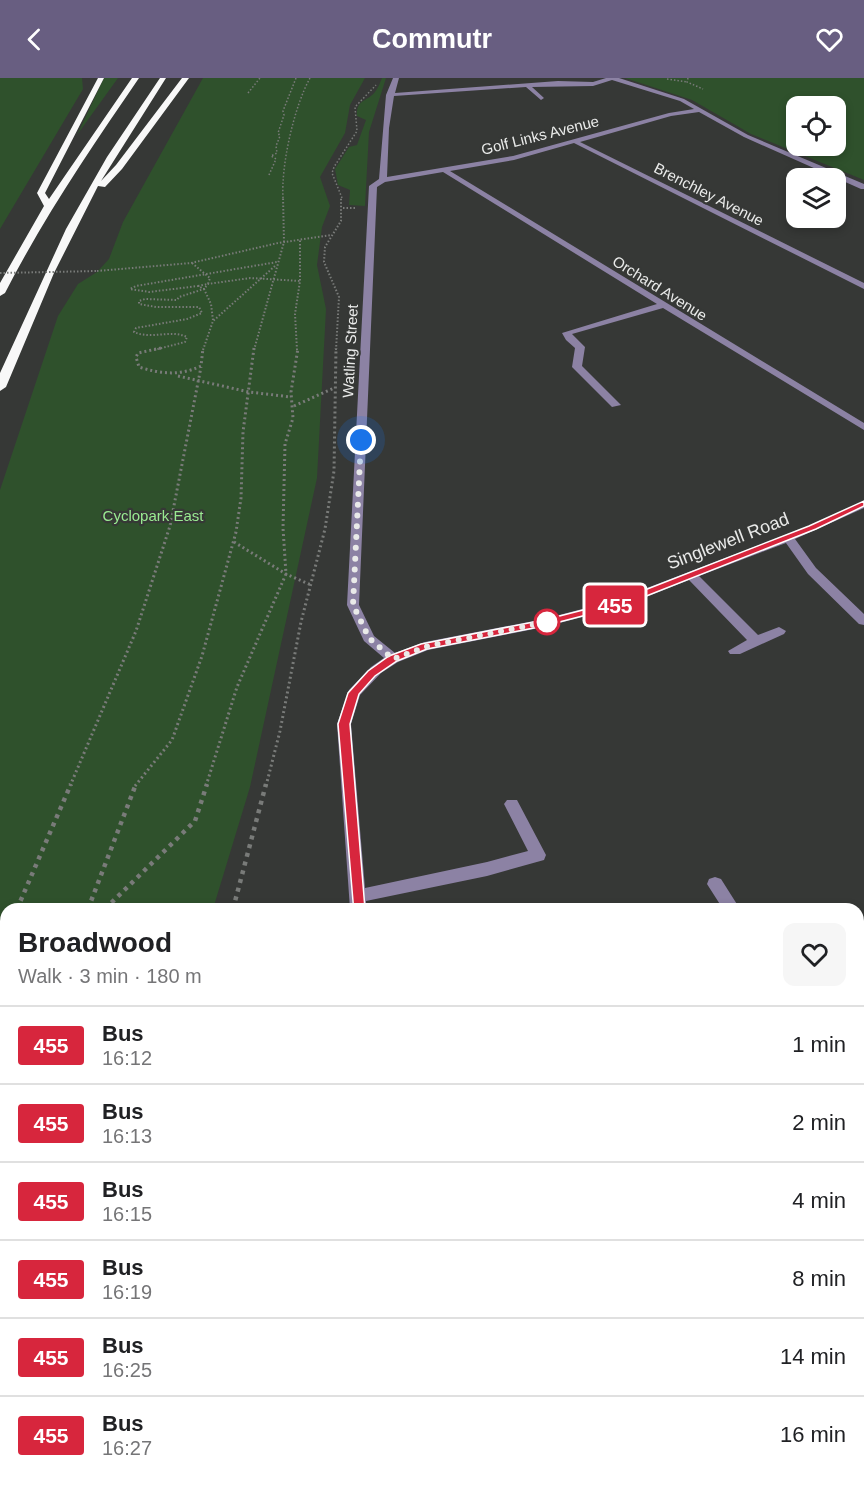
<!DOCTYPE html>
<html lang="en">
<head>
<meta charset="utf-8">
<style>
	:root { --surface:#fff; --page:#f6f6f6; --text:#202124; --muted:#757577; --line:#e0e0e0; --accent:#685e81 }
	body { margin:0; font-family:Helvetica,sans-serif; background:var(--page); color:var(--text); height:100vh; display:flex; flex-direction:column; font-size:22px; white-space:nowrap }
	* { box-sizing:border-box; margin:0 }
	p { font-size:20px; color:var(--muted) }
	.icon { flex:none; width:33px; height:33px; fill:none; stroke:currentColor; stroke-width:2; stroke-linecap:round; stroke-linejoin:round }
	.map { position:relative; flex:1; overflow:hidden }
	.details { position:absolute; left:0px; top:825px; width:864px; height:584px; display:flex; flex-direction:column; background:var(--surface); border-radius:18px 18px 0 0; box-shadow:0 3px 9px #0003 }
	.details>* { flex:none }
	.badge { padding:0 12px; border-radius:4px; font-size:21px; line-height:39px }
	.tools { position:absolute; left:786px; top:18px; display:grid; gap:12px }
	.tools a { display:grid; place-items:center; width:60px; height:60px; border-radius:12px; background:var(--surface); box-shadow:0 3px 9px #0003; font-size:30px }
	.you { position:absolute; width:30px; height:30px; margin:-15px; border:4px solid #fff; border-radius:50%; background:#1a73e8; box-shadow:0 0 0 9px #1a73e833 }
	.map>.badge { position:absolute; translate:-50% -50%; box-shadow:0 0 0 3px #fff }
	.round { display:grid; place-items:center; flex:none; width:63px; height:63px; border-radius:12px; background:var(--page) }
	.overview { display:flex; align-items:center; justify-content:space-between; height:102px; padding:0 18px }
	h1 { font-size:28px; font-weight:800; line-height:45px }
	ul { padding:0; list-style:none }
	li { display:flex; align-items:center; gap:18px; height:78px; padding:0 18px; border-top:2px solid var(--line) }
	li div { flex:1 }
	li b { display:block; font-size:22px }
	li em { font-style:normal }
	li .badge { min-width:66px; font-weight:700; text-align:center }
	header { display:flex; justify-content:space-between; align-items:center; height:78px; padding:0 18px; background:var(--accent); color:#fff; font-size:27px; font-weight:800 }
	.map>svg:first-child { display:block }
	.green { fill:#2f512c; fill-rule:evenodd }
	.lines { fill:none; stroke-linecap:round; stroke-linejoin:round }
	.path-far4 { stroke:#797b79; stroke-width:1.5; stroke-dasharray:1.5 2; stroke-linecap:butt }
	.path-far3 { stroke:#797b79; stroke-width:2; stroke-dasharray:1.5 2; stroke-linecap:butt }
	.path-far2 { stroke:#797b79; stroke-width:3; stroke-dasharray:2 3; stroke-linecap:butt }
	.path-far1 { stroke:#797b79; stroke-width:4.5; stroke-dasharray:4 5; stroke-linecap:butt }
	.path { stroke:#797b79; stroke-width:5; stroke-dasharray:4.5 7; stroke-linecap:butt }
	.minor { fill:#8c82a4; fill-rule:evenodd }
	.highway { fill:#f8f8f8; fill-rule:evenodd }
	.path-bridge { stroke:#797b79; stroke-width:2; stroke-dasharray:1.5 2; stroke-linecap:butt }
	.line { fill:#d7263d; stroke:#fff; stroke-width:1.5 }
	.walk { stroke:#e9eae9; stroke-width:6; stroke-dasharray:0 10.8 }
	.stop-dot { fill:#fff; stroke:#d7263d; stroke-width:3 }
	.labels { text-anchor:middle; dominant-baseline:central; stroke-width:4.5; stroke-linejoin:round; paint-order:stroke }
	.far-street-label { font-size:15px; fill:#e9eae9; stroke:#363836 }
	.far-park-label { font-size:15px; fill:#99ea91; stroke:#363836 }
	.street-label { font-size:18px; fill:#e9eae9; stroke:#363836 }
</style>
</head>
<body>
<header><svg class="icon" aria-label="back" viewBox="0 0 24 24"><path d="M15 5l-7 7 7 7"/></svg>Commutr<svg class="icon" aria-label="heart" viewBox="0 0 24 24"><path d="M12 20l-8-8c-3-5 5-10 8-4 3-6 11-1 8 4z"/></svg></header>
<div class="map">
<svg width="864" height="1408" viewBox="0 0 864 1408">
	<rect width="100%" height="100%" fill="#363836"/>
	<path class="green" d="M0 0H82L83 11 0 151Z
		M104 0H118L77 57Z
		M203 0H365L350 27 345 55 320 99 330 128 322 149 317 187 326 231 317 400 250 709 213 831H6V1402L38 1403 36 1408H0V412L58 238 78 206 97 194 109 181 123 144Z
		M382 0H386L369 54 365 128 349 127 350 112 338 107 335 91 349 69 357 67 366 42 357 38C356 21 367 24 375 14 378 10 380 5 382 0Z
		M625 0H864V102L751 56 692 22ZM796 28H836V68H796Z"/>
	<g class="lines">
		<path class="path-far4" d="M688 0 687 4 703 11
			M667 1 687 4
			M248 15 260 0
			M269 97 276 81 271 78 277 75 276 68 280 58 278 55 284 37 283 33 296 0
			M283 120C281 87 294 29 310 0
			M342 120 332 95 334 89 357 53 355 29 376 7"/>
		<path class="path-far3" d="M343 130H357
			M192 185 210 200 208 206 198 208
			M97 193 191 185 278 165 331 157
			M213 242 211 226 204 211 208 206 250 200 300 203
			M154 272 185 264 187 259C170 251 152 262 134 254L136 250 187 241 202 235 199 229H156L139 226V223L145 221 177 222 179 219 204 211 198 208 149 214 130 211 136 208 277 184
			M203 272 213 243 275 188
			M254 272 284 164 283 119
			M297 272 295 236 300 203V161
			M336 272 339 219 324 184 325 169 341 143V119"/>
		<path class="path-far2" d="M161 270 138 275 136 279 139 289C161 296 180 298 201 288L203 270
			M178 298 249 314 291 319
			M294 328 334 310
			M234 464 286 496 311 507
			M70 708 136 553 170 448 201 289
			M135 708 172 662 202 578 236 454 241 420 243 354 254 270
			M206 708 237 609 286 496 283 450 285 366 293 340 291 314 298 270
			M266 708 280 653 301 544 325 451 334 393 336 270"/>
		<path class="path-far1" d="M17 831 71 706
			M88 831 136 706
			M105 831 195 743 207 706
			M233 831 266 706
			M0 869 6 855"/>
		<path class="path" d="M0 1053 6 1055
			M0 1180 6 1163
			M0 1249 6 1259
			M82 1408 83 1402"/>
		<path class="minor" d="M393 0H399L395 15 558 3 593 4 606 0H619L684 21 748 57 864 106V111H861L744 59 699 34 671 38 580 64 864 205V211L574 65 514 82 450 93 864 345V352L663 230 572 256 585 269 582 288 621 327 612 329 572 289 575 270 566 262 562 255 657 226 443 94 385 104 377 109 359 527 374 558 395 575 425 564 544 541 613 523 809 448 864 423V430L795 461 816 490 864 536V547L859 546 808 496 786 465 699 498 758 557 779 549 786 553 784 556 740 576H730L728 573 747 562 689 502 621 529 544 549 428 572 398 584 381 595 360 617 351 646 365 810 487 784 528 773 504 726 507 722H517L546 777 544 782 487 798 366 823V831H350L337 646 349 612 371 589 384 580 364 563 347 527 369 108 379 101 386 17ZM612 2 680 23 694 31 669 35 513 78 387 99 389 50 394 18 526 9 541 22 544 20 532 9 593 8Z
			M715 799 721 801 740 831H723L707 806 709 801Z
			M340 1402H364V1408H340Z"/>
		<path class="highway" d="M98 0H104L45 115 49 121 132 0H139C91 70 44 139 5 215L0 218V205L44 128 37 115Z
			M160 0H166L101 103 116 87 182 0H189L122 91 105 109 98 108 54 195 6 309 0 313V295L66 151 107 79Z"/>
		<path class="path-bridge" d="M0 195 97 193"/>
	</g>
	<path class="line" d="M864 423V428L816 451 621 528 544 548 427 571 397 583 375 598 359 616 350 646 365 831 358 836 354 835 338 646 348 615 368 593 389 578 421 566 544 542 614 524 809 448Z"/>
	<g class="lines">
		<path class="walk" d="M361 362 353 527 369 560 393 581 428 568 547 544"/>
	</g>
	<circle class="stop-dot" cx="547" cy="544" r="12"/>
	<g class="labels">
		<g class="far-street-label">
			<text transform="translate(540 57) rotate(-14)">Golf Links Avenue</text>
			<text transform="translate(709 116) rotate(27)">Brenchley Avenue</text>
			<text transform="translate(660 210) rotate(32)">Orchard Avenue</text>
			<text transform="translate(350 273) rotate(-87)">Watling Street</text>
		</g>
		<g class="far-park-label">
			<text x="153" y="437">Cyclopark East</text>
		</g>
		<g class="street-label">
			<text transform="translate(728 463) rotate(-21)">Singlewell Road</text>
		</g>
	</g>
</svg>
<div class="tools">
<a><svg class="icon" aria-label="locate" viewBox="0 0 24 24"><circle cx="12" cy="12" r="6"/><path d="M12 2v4M12 18v4M2 12h4M18 12h4"/></svg></a>
<a><svg class="icon" aria-label="layers" viewBox="0 0 24 24"><path d="M12 4l9 5-9 5-9-5zM3 14l9 5 9-5"/></svg></a>
</div>
<div class="you" style="left:361px;top:362px"></div>
<b class="badge" style="left:615px;top:527px;background:#d7263d;color:#fff">455</b>
<section class="details">
<div class="overview"><div><h1>Broadwood</h1><p>Walk · 3 min · 180 m</p></div><a class="round"><svg class="icon" aria-label="heart" viewBox="0 0 24 24"><path d="M12 20l-8-8c-3-5 5-10 8-4 3-6 11-1 8 4z"/></svg></a></div>
<ul>
<li><span class="badge" style="background:#d7263d;color:#fff">455</span><div><b>Bus</b><p>16:12</p></div><em>1 min</em></li>
<li><span class="badge" style="background:#d7263d;color:#fff">455</span><div><b>Bus</b><p>16:13</p></div><em>2 min</em></li>
<li><span class="badge" style="background:#d7263d;color:#fff">455</span><div><b>Bus</b><p>16:15</p></div><em>4 min</em></li>
<li><span class="badge" style="background:#d7263d;color:#fff">455</span><div><b>Bus</b><p>16:19</p></div><em>8 min</em></li>
<li><span class="badge" style="background:#d7263d;color:#fff">455</span><div><b>Bus</b><p>16:25</p></div><em>14 min</em></li>
<li><span class="badge" style="background:#d7263d;color:#fff">455</span><div><b>Bus</b><p>16:27</p></div><em>16 min</em></li>
</ul>
</section>
</div>
</body>
</html>
